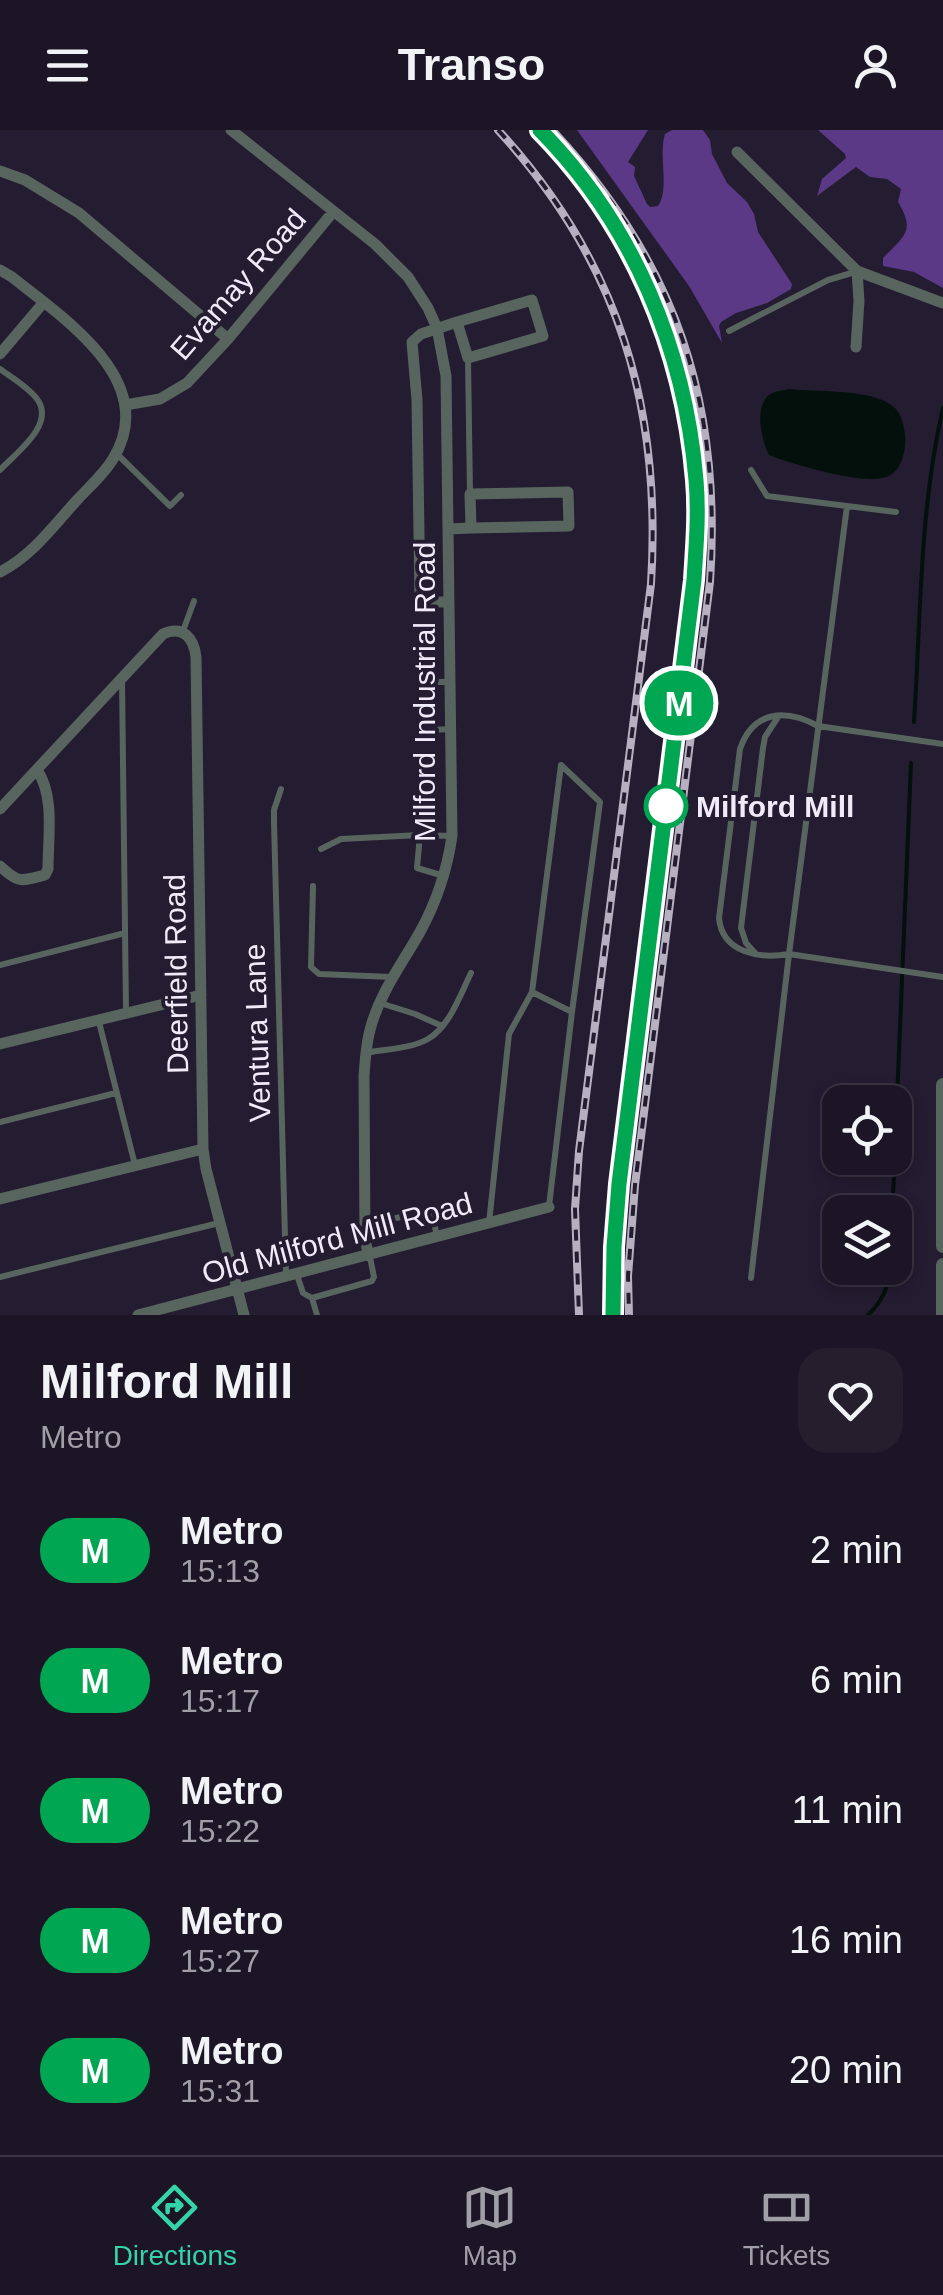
<!DOCTYPE html>
<html lang="en">
<head>
<meta charset="utf-8">
<style>
	:root { --surface:#1b1525; --page:#241e2d; --text:#f1f3f6; --muted:#a09fa7; --line:#393442; --accent:#34d4a8 }
	body { margin:0; font-family:Helvetica,sans-serif; background:var(--page); color:var(--text); height:100vh; display:flex; flex-direction:column; font-size:38px; white-space:nowrap }
	* { box-sizing:border-box; margin:0 }
	p { font-size:32px; color:var(--muted) }
	.icon { flex:none; width:55px; height:55px; fill:none; stroke:currentColor; stroke-width:2; stroke-linecap:round; stroke-linejoin:round }
	.map { position:relative; height:1185px; overflow:hidden }
	.sheet { display:flex; flex-direction:column; background:var(--surface); flex:1 }
	.sheet>* { flex:none }
	.badge { padding:0 20px; border-radius:32px; font-size:35px; line-height:65px }
	.buttons { position:absolute; left:822px; top:955px; display:grid; gap:20px }
	.buttons a { display:grid; place-items:center; width:90px; height:90px; border-radius:20px; background:var(--surface); box-shadow:0 5px 15px #0003,0 0 0 2px var(--line); font-size:50px }
	.map>.badge { position:absolute; translate:-50% -50%; box-shadow:0 0 0 5px #fff }
	.round { display:grid; place-items:center; flex:none; width:105px; height:105px; border-radius:30px; background:var(--page) }
	.head { display:flex; align-items:center; justify-content:space-between; height:170px; padding:0 40px }
	h1 { font-size:48px; font-weight:600; line-height:75px }
	ul { padding:0; list-style:none }
	li { display:flex; align-items:center; gap:30px; height:130px; padding:0 40px }
	li div { flex:1 }
	li b { display:block; font-size:38px }
	li em { font-style:normal }
	li .badge { min-width:110px; font-weight:700; text-align:center }
	header { display:flex; justify-content:space-between; align-items:center; height:130px; padding:0 40px; background:var(--surface); font-size:45px; font-weight:600 }
	.dock { display:flex; justify-content:space-around; align-items:center; height:140px; border-top:2px solid var(--line); background:var(--surface); font-size:28px; color:var(--muted) }
	.dock a { display:grid; justify-items:center; gap:5px }
	.dock .on { color:var(--accent) }
	.map>svg:first-child { display:block }
	.forest { fill:#5b3986 }
	.water { fill:#03100b }
	.lines { fill:none; stroke-linecap:round; stroke-linejoin:round }
	.stream { stroke:#03100b; stroke-width:4 }
	.service { stroke:#58655f; stroke-width:6 }
	.minor { stroke:#58655f; stroke-width:11 }
	.tertiary { stroke:#58655f; stroke-width:14 }
	.rail-casing { stroke:#b6b0c0; stroke-width:8 }
	.rail { stroke:#241c31; stroke-width:4; stroke-dasharray:11; stroke-linecap:butt }
	.line-casing { stroke:#fff; stroke-width:22 }
	.line { stroke:#00a651; stroke-width:15 }
	.stop-dot { fill:#fff; stroke:#00a651; stroke-width:5 }
	.labels { text-anchor:middle; dominant-baseline:central; stroke-width:8; stroke-linejoin:round; paint-order:stroke }
	.street-label { font-size:30px; fill:#f0ebf9; stroke:#241c31 }
	.stop-label { font-size:30px; font-weight:bold; fill:#f0ebf9; stroke:#241c31; text-anchor:start }
</style>
</head>
<body>
<header><svg class="icon" aria-label="menu" viewBox="0 0 24 24"><path d="M4 6h16M4 12h16M4 18h16"/></svg>Transo<svg class="icon" aria-label="person" viewBox="0 0 24 24"><circle cx="12" cy="8" r="4"/><path d="M4 21q1-7 8-7t8 7"/></svg></header>
<div class="map">
<svg width="943" height="1185" viewBox="0 0 943 1185">
	<rect width="100%" height="100%" fill="#241c31"/>
	<path class="forest" d="M577 0H648L628 32 635 37 634 46 647 74 650 77 658 76C670 58 658 26 665 4L672 0H703L710 10 712 24 727 53 747 72 754 84 758 102 792 154 791 159 767 173 736 183 721 192 719 196 722 213 689 156Z
		M818 0H943V158L914 142 883 136V128C904 106 916 101 898 72L901 59 887 49 870 47 856 37 817 66 822 49 846 28 845 24Z"/>
	<path class="water" d="M789 259C817 262 864 259 888 273 901 280 903 291 905 305 906 319 903 338 889 346 867 357 792 334 769 325 762 311 755 282 766 268 771 261 781 261 789 259Z"/>
	<g class="lines">
		<path class="stream" d="M914 592C921 487 919 382 943 278
			M895 1018 911 633
			M892 1082 895 1028
			M868 1185C882 1172 889 1156 890 1138"/>
		<path class="service" d="M729 201 828 150 855 142
			M468 229 470 364
			M0 239C12 248 28 257 37 269 56 294 16 323 0 340
			M116 323 170 376 181 365
			M751 340 767 366 847 376 789 824 751 1148
			M847 376 896 382
			M183 501 194 471
			M122 549 126 881
			M450 552H427L422 554 421 559 423 596 432 600 450 599
			M943 614 818 596C785 578 753 581 740 619L719 788C722 823 760 829 789 824L943 847
			M281 659 274 680V692L286 1146
			M321 719 341 709 420 705
			M444 746 417 738 420 705 451 706
			M313 756 311 837 319 844 392 847
			M756 824 746 813 741 798 763 618 765 607 778 587
			M0 835 125 803
			M532 862 572 882 549 1076
			M380 873 415 884 442 896
			M99 892 135 1035
			M366 923C385 919 410 919 428 909 450 896 460 865 471 843
			M0 992 116 963
			M432 1082 437 1107
			M396 1088 443 1079
			M489 1093 509 904 532 862 561 635 600 672 572 882
			M297 1145 303 1163 312 1168 372 1151 374 1147 370 1127
			M0 1147 219 1093
			M312 1168 317 1185"/>
		<path class="minor" d="M231 0 375 114 408 147 428 178 437 198 446 246 452 706C447 741 437 771 420 802 402 834 379 864 370 900 366 915 365 931 364 946L365 1110 369 1126
			M737 22 857 141 859 171 856 217
			M0 41 25 50 79 83 228 209
			M0 140 12 147C63 188 161 251 113 329 104 344 90 356 78 369 54 395 32 426 0 442
			M857 141 943 173
			M0 224 44 172
			M125 275 160 269 187 253 228 209 333 82
			M448 399 471 398 470 364 568 362 569 396 471 398
			M449 472H420L417 270 412 212 421 204 457 192 468 228 543 206 532 170 457 192
			M0 679 163 504C183 495 194 508 196 527L203 1019 206 1039 244 1185
			M0 736C19 754 21 751 45 745L48 739C48 707 55 666 37 640
			M0 914 201 865
			M0 1069 203 1019
			M138 1185 549 1077"/>
		<path class="tertiary" d="M943 955V1116
			M943 1185V1135"/>
		<defs>
			<path id="rail" d="M498 0C619 132 662 277 651 454L579 1021 575 1079 579 1185
				M552 0C676 132 722 272 710 452L635 1055 628 1146 629 1185
				M612 1185 613 1117 619 1054 694 450C698 392 697 336 687 279"/>
		</defs>
		<use href="#rail" class="rail-casing"/>
		<use href="#rail" class="rail"/>
	</g>
	<g class="lines">
		<defs>
			<path id="line" d="M540 0C633 94 685 219 696 350 699 384 696 417 694 450L619 1054 614 1117 613 1185"/>
		</defs>
		<use href="#line" class="line-casing"/>
		<use href="#line" class="line"/>
	</g>
	<circle class="stop-dot" cx="666" cy="676" r="20"/>
	<g class="labels">
		<g class="street-label">
			<text transform="translate(238 154) rotate(-49)">Evamay Road</text>
			<text transform="translate(424 562) rotate(-90)">Milford Industrial Road</text>
			<text transform="translate(176 844) rotate(-91)">Deerfield Road</text>
			<text transform="translate(257 903) rotate(-92)">Ventura Lane</text>
			<text transform="translate(337 1108) rotate(-15)">Old Milford Mill Road</text>
		</g>
		<g class="stop-label">
			<text x="696" y="676">Milford Mill</text>
		</g>
	</g>
</svg>
<div class="buttons">
<a><svg class="icon" aria-label="locate" viewBox="0 0 24 24"><circle cx="12" cy="12" r="6"/><path d="M12 2v4M12 18v4M2 12h4M18 12h4"/></svg></a>
<a><svg class="icon" aria-label="layers" viewBox="0 0 24 24"><path d="M12 4l9 5-9 5-9-5zM3 14l9 5 9-5"/></svg></a>
</div>
<b class="badge" style="left:679px;top:573px;background:#00a651;color:#fff">M</b>
</div>
<section class="sheet">
<div class="head"><div><h1>Milford Mill</h1><p>Metro</p></div><a class="round"><svg class="icon" aria-label="heart" viewBox="0 0 24 24"><path d="M12 20l-8-8c-3-5 5-10 8-4 3-6 11-1 8 4z"/></svg></a></div>
<ul>
<li><span class="badge" style="background:#00a651;color:#fff">M</span><div><b>Metro</b><p>15:13</p></div><em>2 min</em></li>
<li><span class="badge" style="background:#00a651;color:#fff">M</span><div><b>Metro</b><p>15:17</p></div><em>6 min</em></li>
<li><span class="badge" style="background:#00a651;color:#fff">M</span><div><b>Metro</b><p>15:22</p></div><em>11 min</em></li>
<li><span class="badge" style="background:#00a651;color:#fff">M</span><div><b>Metro</b><p>15:27</p></div><em>16 min</em></li>
<li><span class="badge" style="background:#00a651;color:#fff">M</span><div><b>Metro</b><p>15:31</p></div><em>20 min</em></li>
</ul>
</section>
<nav class="dock">
<a class="on"><svg class="icon" aria-label="directions" viewBox="0 0 24 24"><path d="M12 3l9 9-9 9-9-9zM9 14v-3h6M13 9l2 2-2 2"/></svg>Directions</a>
<a><svg class="icon" aria-label="map" viewBox="0 0 24 24"><path d="M3 6l6-2 6 2 6-2v14l-6 2-6-2-6 2zM9 4v14M15 6v14"/></svg>Map</a>
<a><svg class="icon" aria-label="tickets" viewBox="0 0 24 24"><path d="M3 7h18v10H3zM15 7v10"/></svg>Tickets</a>
</nav>
</body>
</html>
